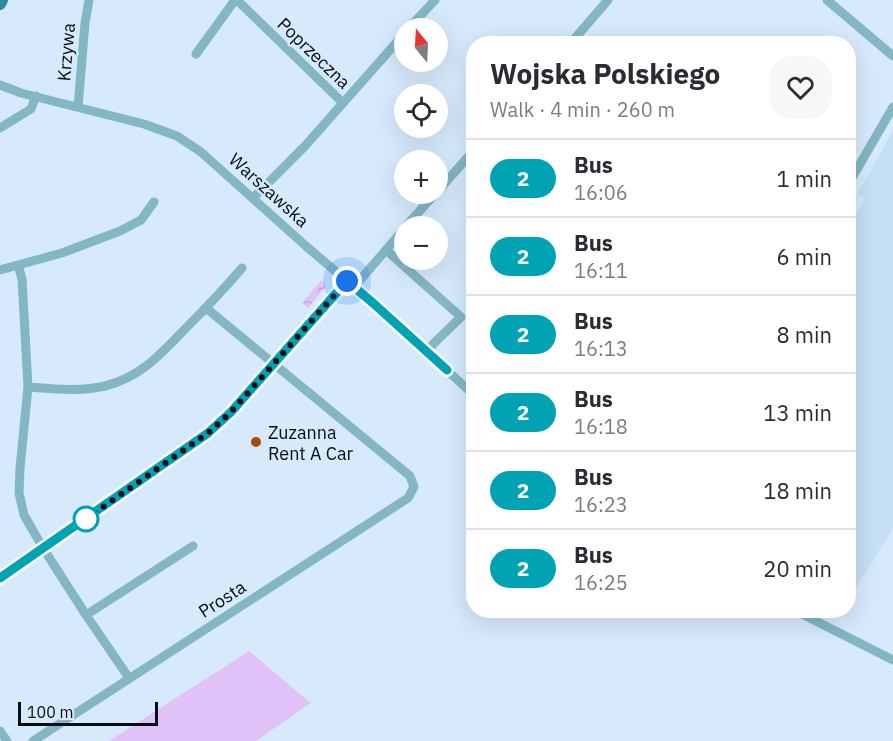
<!DOCTYPE html>
<html lang="en">
<head>
<meta charset="utf-8">
<style>
	:root { --surface:#fff; --page:#f7f7f7; --text:#2b2b33; --muted:#7c7c81; --line:#e1e1e2 }
	body { margin:0; font-family:"IBM Plex Sans",sans-serif; background:var(--page); color:var(--text); height:100vh; display:flex; flex-direction:column; font-size:22px; white-space:nowrap }
	* { box-sizing:border-box; margin:0 }
	p { font-size:20px; color:var(--muted) }
	.icon { flex:none; width:33px; height:33px; fill:none; stroke:currentColor; stroke-width:2; stroke-linecap:round; stroke-linejoin:round }
	.map { position:relative; flex:1; overflow:hidden }
	.sheet { position:absolute; left:466px; top:36px; width:390px; height:582px; display:flex; flex-direction:column; background:var(--surface); border-radius:24px; box-shadow:0 6px 24px #0002 }
	.sheet>* { flex:none }
	.badge { padding:0 12px; border-radius:20px; font-size:21px; line-height:39px }
	.needle { width:39px; rotate:342deg }
	.fabs { position:absolute; left:394px; top:18px; display:grid; gap:12px }
	.fabs a { display:grid; place-items:center; width:54px; height:54px; border-radius:50%; background:var(--surface); box-shadow:0 6px 24px #0002; font-size:30px }
	.scale { position:absolute; left:18px; bottom:15px; width:140px; box-sizing:border-box; padding-left:6px; border:3px solid #070d12; border-top:0; font-size:16px; line-height:21px; white-space:nowrap; color:#070d12; -webkit-text-stroke:4px #d6eafc; paint-order:stroke }
	.you { position:absolute; width:30px; height:30px; margin:-15px; border:4px solid #fff; border-radius:50%; background:#1a73e8; box-shadow:0 0 0 9px #1a73e833 }
	.map>.badge { position:absolute; translate:-50% -50%; box-shadow:0 0 0 3px #fff }
	.round { display:grid; place-items:center; flex:none; width:63px; height:63px; border-radius:24px; background:var(--page) }
	.head { display:flex; align-items:center; justify-content:space-between; height:102px; padding:0 24px }
	h1 { font-size:28px; font-weight:700; line-height:45px }
	ul { padding:0; list-style:none }
	li { display:flex; align-items:center; gap:18px; height:78px; padding:0 24px; border-top:2px solid var(--line) }
	li div { flex:1 }
	li b { display:block; font-size:22px }
	li em { font-style:normal }
	li .badge { min-width:66px; font-weight:700; text-align:center }
	.map>svg:first-child { display:block }
	.built { fill:#c5dff7 }
	.green { fill:#e1c2f8 }
	.forest { fill:url(#forest-crowns) }
	.lines { fill:none; stroke-linecap:round; stroke-linejoin:round }
	.minor { stroke:#83b7c3; stroke-width:9 }
	.major { stroke:#31899b; stroke-width:12 }
	.line-casing { stroke:#fff; stroke-width:14 }
	.line { stroke:#00a3b4; stroke-width:9 }
	.walk { stroke:#070d12; stroke-width:6; stroke-dasharray:0 10.8 }
	.poi-dot { fill:#aa4a00; stroke:#d6eafc; stroke-width:2 }
	.stop-dot { fill:#fff; stroke:#00a3b4; stroke-width:3 }
	.labels { text-anchor:middle; dominant-baseline:central; stroke-width:5; stroke-linejoin:round; paint-order:stroke }
	.street-label { font-size:18px; fill:#070d12; stroke:#d6eafc }
	.poi-label { font-size:18px; fill:#070d12; stroke:#d6eafc; text-anchor:start }
</style>
</head>
<body>
<div class="map">
<svg width="893" height="741" viewBox="0 0 893 741">
	<defs>
		<pattern id="forest-crowns" width="20" height="18" patternUnits="userSpaceOnUse" patternTransform="scale(1.5)"><rect width="20" height="18" fill="#e1c2f8"/><path d="M2 6a3 3 0 1 1 6 0M12 15a3 3 0 1 1 6 0" fill="none" stroke="#c0a6d4"/></pattern>
	</defs>
	<rect width="100%" height="100%" fill="#d6eafc"/>
	<path class="built" d="M893 130V529L849 599V214L858 213 865 198 857 195Z"/>
	<path class="green" d="M249 651 311 703 256 741H109Z"/>
	<path class="forest" d="M321 280 325 283 326 286 308 308 303 304 304 301Z"/>
	<g class="lines">
		<path class="minor" d="M237 0 343 103
			M827 0 893 56
			M409 28 435 0
			M570 44 608 0
			M196 54 235 0
			M0 85 21 93 144 124 177 136 201 152 307 247 373 303 474 395
			M78 107 85 23 89 0
			M0 128 31 109 36 96
			M849 183 893 107
			M438 191 474 150
			M253 198 305 146 405 33
			M406 226 435 194
			M386 250 461 317 426 351
			M18 265 22 279 28 387 20 468 19 493 24 515 43 548 86 615 129 678
			M0 270 62 253 120 231 141 220 154 202
			M354 287 405 228
			M28 387C53 389 80 392 105 386 141 377 161 354 186 328 205 309 224 289 242 268
			M0 578 208 433 231 412 347 281
			M794 610 893 660
			M86 615 193 546
			M0 731 7 741
			M33 741 408 498 414 487 410 476 206 308"/>
		<path class="major" d="M0 4 2 0"/>
	</g>
	<g class="lines">
		<defs>
			<path id="line" d="M0 578 208 433 231 412 347 281 373 303 447 370"/>
		</defs>
		<use href="#line" class="line-casing"/>
		<use href="#line" class="line"/>
		<path class="walk" d="M86 519 208 433 231 412 347 281"/>
	</g>
	<circle class="poi-dot" cx="256" cy="442" r="6"/>
	<circle class="stop-dot" cx="86" cy="519" r="12"/>
	<g class="labels">
		<g class="street-label">
			<text transform="translate(66 52) rotate(-85)">Krzywa</text>
			<text transform="translate(314 53) rotate(44)">Poprzeczna</text>
			<text transform="translate(269 190) rotate(42)">Warszawska</text>
			<text transform="translate(222 599) rotate(-33)">Prosta</text>
		</g>
		<g class="poi-label">
			<text x="268" y="432">Zuzanna<tspan x="268" dy="21">Rent A Car</tspan></text>
		</g>
	</g>
</svg>
<div class="fabs">
<a><svg class="needle" viewBox="-14 -14 28 28"><path d="M0-13l5 13h-10z" fill="#e53935"/><path d="M0 13l5-13h-10z" fill="#7c7c81"/></svg></a>
<a><svg class="icon" aria-label="locate" viewBox="0 0 24 24"><circle cx="12" cy="12" r="6"/><path d="M12 2v4M12 18v4M2 12h4M18 12h4"/></svg></a>
<a>+</a>
<a>−</a>
</div>
<div class="scale">100 m</div>
<div class="you" style="left:347px;top:281px"></div>
<section class="sheet">
<div class="head"><div><h1>Wojska Polskiego</h1><p>Walk · 4 min · 260 m</p></div><a class="round"><svg class="icon" aria-label="heart" viewBox="0 0 24 24"><path d="M12 20l-8-8c-3-5 5-10 8-4 3-6 11-1 8 4z"/></svg></a></div>
<ul>
<li><span class="badge" style="background:#00a3b4;color:#fff">2</span><div><b>Bus</b><p>16:06</p></div><em>1 min</em></li>
<li><span class="badge" style="background:#00a3b4;color:#fff">2</span><div><b>Bus</b><p>16:11</p></div><em>6 min</em></li>
<li><span class="badge" style="background:#00a3b4;color:#fff">2</span><div><b>Bus</b><p>16:13</p></div><em>8 min</em></li>
<li><span class="badge" style="background:#00a3b4;color:#fff">2</span><div><b>Bus</b><p>16:18</p></div><em>13 min</em></li>
<li><span class="badge" style="background:#00a3b4;color:#fff">2</span><div><b>Bus</b><p>16:23</p></div><em>18 min</em></li>
<li><span class="badge" style="background:#00a3b4;color:#fff">2</span><div><b>Bus</b><p>16:25</p></div><em>20 min</em></li>
</ul>
</section>
</div>
</body>
</html>
